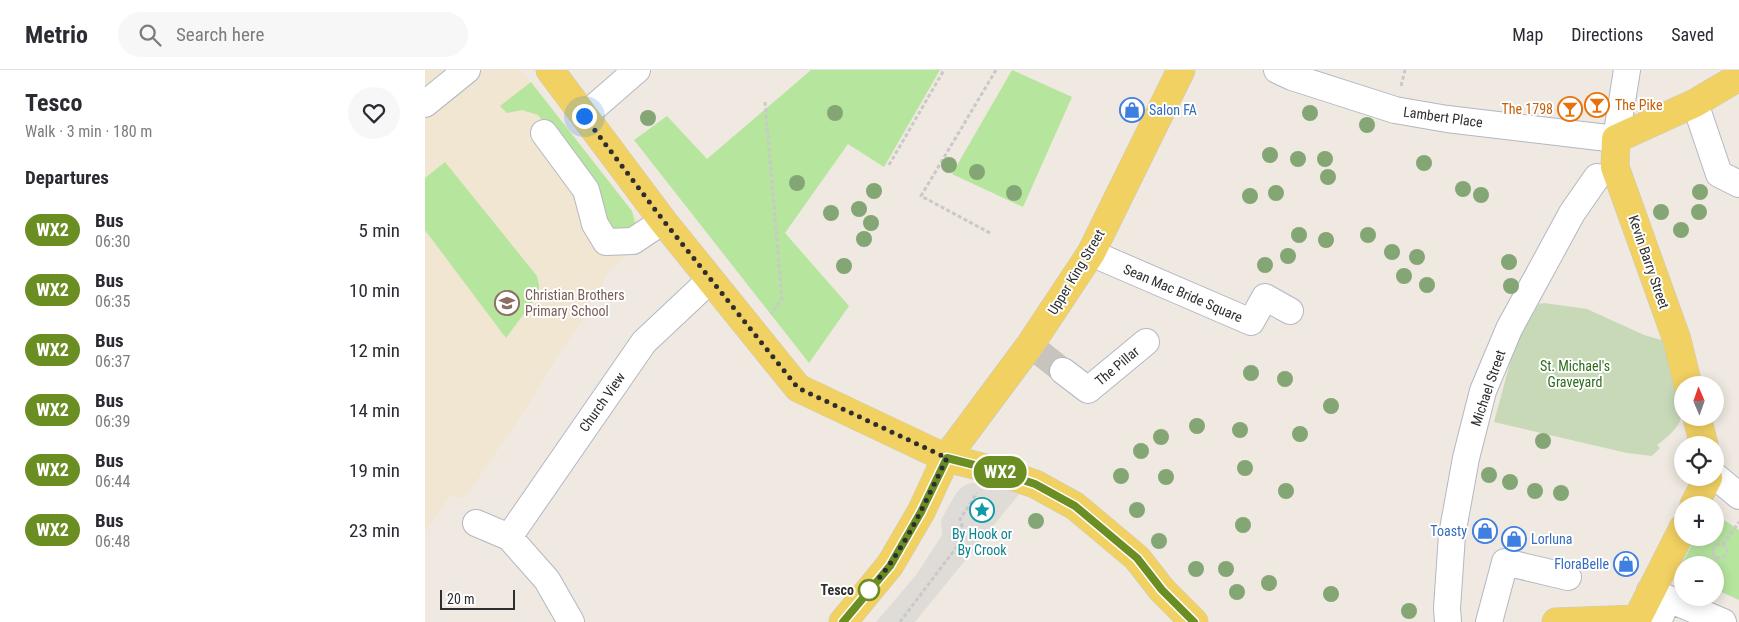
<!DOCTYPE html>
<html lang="en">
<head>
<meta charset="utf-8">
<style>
	:root { --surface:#fff; --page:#f7f7f7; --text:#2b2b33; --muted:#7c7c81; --line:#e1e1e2 }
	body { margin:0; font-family:"Roboto Condensed",sans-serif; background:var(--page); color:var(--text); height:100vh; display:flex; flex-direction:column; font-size:19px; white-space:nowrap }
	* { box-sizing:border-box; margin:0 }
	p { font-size:16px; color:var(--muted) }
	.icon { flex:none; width:28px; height:28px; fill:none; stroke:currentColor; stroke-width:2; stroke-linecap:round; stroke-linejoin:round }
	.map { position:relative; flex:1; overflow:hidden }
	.panel { display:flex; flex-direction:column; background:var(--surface); width:425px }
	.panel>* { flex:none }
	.badge { padding:0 10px; border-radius:16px; font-size:18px; line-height:32px }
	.needle { width:32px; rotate:358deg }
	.buttons { position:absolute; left:1249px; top:306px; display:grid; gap:10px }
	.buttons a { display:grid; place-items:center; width:50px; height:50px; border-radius:50%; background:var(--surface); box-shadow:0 2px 12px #0003; font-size:25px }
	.scale { position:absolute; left:15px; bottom:12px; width:75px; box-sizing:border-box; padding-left:5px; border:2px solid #2e2e2e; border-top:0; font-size:14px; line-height:18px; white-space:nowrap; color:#2e2e2e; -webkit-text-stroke:4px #fff; paint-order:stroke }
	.you { position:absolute; width:25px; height:25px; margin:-12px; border:4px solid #fff; border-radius:50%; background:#1a73e8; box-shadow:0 0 0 8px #1a73e833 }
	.map>.badge { position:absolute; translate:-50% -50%; box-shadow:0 0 0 2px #fff }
	h2 { padding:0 25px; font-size:19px; line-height:45px }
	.round { display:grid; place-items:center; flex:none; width:52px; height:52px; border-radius:26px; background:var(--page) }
	.summary { display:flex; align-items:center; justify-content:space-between; height:85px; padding:0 25px }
	h1 { font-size:24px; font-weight:700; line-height:38px }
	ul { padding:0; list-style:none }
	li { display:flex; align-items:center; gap:15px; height:60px; padding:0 25px }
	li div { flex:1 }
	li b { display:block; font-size:19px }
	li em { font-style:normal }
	li .badge { min-width:55px; font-weight:700; text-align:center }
	header { display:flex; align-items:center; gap:30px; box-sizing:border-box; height:70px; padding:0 25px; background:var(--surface); border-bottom:1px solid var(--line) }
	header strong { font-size:24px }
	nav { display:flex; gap:28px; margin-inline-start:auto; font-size:18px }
	.search { width:350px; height:45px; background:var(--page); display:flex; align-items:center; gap:12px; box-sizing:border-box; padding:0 18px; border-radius:28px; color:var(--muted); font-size:19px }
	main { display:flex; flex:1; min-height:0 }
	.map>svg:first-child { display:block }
	.education { fill:#f0e6d1 }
	.green { fill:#b6e59e }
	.cemetery { fill:#c8d9b8 }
	.plaza { fill:#dfdcd8 }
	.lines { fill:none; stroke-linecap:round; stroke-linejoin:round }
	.minor-tunnel { stroke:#c8c4bd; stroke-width:26; stroke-dasharray:26 13; stroke-linecap:butt }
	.minor-casing { stroke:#b4b7c1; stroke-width:28 }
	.major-casing { stroke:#c9c9c9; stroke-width:29 }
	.path { stroke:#c9c9c9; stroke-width:3; stroke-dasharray:4 2.5; stroke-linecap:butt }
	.minor { stroke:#fff; stroke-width:26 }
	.major { stroke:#f2d163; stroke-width:28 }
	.tree { fill:#84a574 }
	.line-casing { stroke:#fff; stroke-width:11 }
	.line { stroke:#6b8e23; stroke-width:8 }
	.walk { stroke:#2e2e2e; stroke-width:5; stroke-dasharray:0 9 }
	.stop-dot { fill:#fff; stroke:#6b8e23; stroke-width:2.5 }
	.labels { text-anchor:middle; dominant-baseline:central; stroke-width:4; stroke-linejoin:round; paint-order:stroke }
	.food-label { font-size:14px; fill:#c56008; stroke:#fff; text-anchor:start }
	.shop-label { font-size:14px; fill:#366cbe; stroke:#fff; text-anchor:start }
	.street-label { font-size:14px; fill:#2e2e2e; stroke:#fff }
	.education-label { font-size:14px; fill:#785e54; stroke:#fff; text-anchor:start }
	.park-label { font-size:14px; fill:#2c6e1b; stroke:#fff }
	.culture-label { font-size:14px; fill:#0d838f; stroke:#fff }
	.stop-label { font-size:14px; font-weight:bold; fill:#2e2e2e; stroke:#fff; text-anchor:end }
</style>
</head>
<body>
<header>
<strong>Metrio</strong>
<div class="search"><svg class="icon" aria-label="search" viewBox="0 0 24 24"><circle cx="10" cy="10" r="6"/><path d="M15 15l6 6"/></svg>Search here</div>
<nav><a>Map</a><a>Directions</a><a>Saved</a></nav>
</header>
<main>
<section class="panel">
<div class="summary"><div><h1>Tesco</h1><p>Walk · 3 min · 180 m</p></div><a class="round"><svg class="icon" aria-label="heart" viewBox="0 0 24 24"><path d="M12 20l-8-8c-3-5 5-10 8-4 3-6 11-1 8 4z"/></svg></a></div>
<h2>Departures</h2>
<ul>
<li><span class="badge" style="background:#6b8e23;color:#fff">WX2</span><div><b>Bus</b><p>06:30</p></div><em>5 min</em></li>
<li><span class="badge" style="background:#6b8e23;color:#fff">WX2</span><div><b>Bus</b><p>06:35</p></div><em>10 min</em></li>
<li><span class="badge" style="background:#6b8e23;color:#fff">WX2</span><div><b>Bus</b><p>06:37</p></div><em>12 min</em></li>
<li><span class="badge" style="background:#6b8e23;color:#fff">WX2</span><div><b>Bus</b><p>06:39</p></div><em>14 min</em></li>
<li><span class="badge" style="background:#6b8e23;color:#fff">WX2</span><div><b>Bus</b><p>06:44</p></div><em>19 min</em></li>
<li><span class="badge" style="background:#6b8e23;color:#fff">WX2</span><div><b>Bus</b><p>06:48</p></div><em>23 min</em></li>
</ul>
</section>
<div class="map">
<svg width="1314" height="552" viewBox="0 0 1314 552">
	<rect width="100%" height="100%" fill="#efe9e1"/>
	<path class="education" d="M0 0H96L225 164 215 175 184 201 172 225 157 242 160 247 133 285 102 337 39 429 26 425 0 462Z"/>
	<path class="green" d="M386 0H515L459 97 423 74 360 163 424 236 384 293 209 70 242 46 282 89Z
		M587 0 647 27 598 137 527 104Z
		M106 12 207 141 211 157 186 164 169 112 113 45 97 40 82 43 75 36Z
		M20 92 112 206 114 215V223L81 268 0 160V108Z
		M1290 444 1314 460V530L1290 519V495H1258L1257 504 1253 502 1270 468H1290Z"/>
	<path class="cemetery" d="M1119 233 1162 239 1219 265 1247 273C1251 295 1264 334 1254 353 1249 362 1240 369 1232 375L1235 378 1227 386 1202 383 1069 352 1091 271 1114 234Z"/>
	<path class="plaza" d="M559 412 570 414 595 423 490 552H451L491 505 517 465 516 450 531 423 537 417 545 413Z"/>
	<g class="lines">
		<path class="minor-tunnel" d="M614 282 638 301"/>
		<defs>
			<path id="minor" d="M852 0 867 7 970 40 1022 49 1191 69 1202 0
				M1270 33 1294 104 1314 114
				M0 34 42 0
				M159 46 212 0
				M119 63 161 120 170 154 181 172 208 171 238 151
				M666 183 826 252 840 227 865 241
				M638 301 663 320 721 272
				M1290 406 1314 426
				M51 453 84 467
				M1225 521 1298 552
				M146 552 122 510 84 467 219 272 285 210
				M1023 552 1022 538 1027 465 1041 388 1058 321 1084 259 1147 143 1172 107
				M1064 552 1080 492 1143 507
				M1233 552 1243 529"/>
			<path id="major" d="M125 0 238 151 373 318 521 388 565 399 610 414 650 436 712 488 737 520 769 552
				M1263 315 1252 270 1190 97 1191 69 1270 33 1314 7
				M1272 348 1279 375
				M1269 435 1283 408
				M418 552 465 495 496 442 521 388 605 275 666 183 756 0
				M1131 552 1212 549 1258 458"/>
		</defs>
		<use href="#minor" class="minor-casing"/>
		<use href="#major" class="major-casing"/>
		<path class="path" d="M976 16 980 0
			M340 32 357 229 346 244
			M464 95 519 0
			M565 163 496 126 571 0
			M1288 481a7 7 0 1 1 14 0a7 7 0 1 1-14 0Z
			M1298 475 1314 452
			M1288 495 1291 486
			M475 552 540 466 535 449 552 423"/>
		<use href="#minor" class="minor"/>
		<use href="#major" class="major"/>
	</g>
	<g class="tree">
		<circle cx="410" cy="43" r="8"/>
		<circle cx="885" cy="43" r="8"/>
		<circle cx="223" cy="48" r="8"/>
		<circle cx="942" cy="55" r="8"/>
		<circle cx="845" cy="85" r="8"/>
		<circle cx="873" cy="89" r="8"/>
		<circle cx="900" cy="89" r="8"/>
		<circle cx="999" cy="93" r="8"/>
		<circle cx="524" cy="95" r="8"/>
		<circle cx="552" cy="102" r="8"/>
		<circle cx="903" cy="107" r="8"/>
		<circle cx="372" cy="113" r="8"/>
		<circle cx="1038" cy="119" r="8"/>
		<circle cx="449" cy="121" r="8"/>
		<circle cx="1275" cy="122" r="8"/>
		<circle cx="589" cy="123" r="8"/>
		<circle cx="851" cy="123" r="8"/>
		<circle cx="1056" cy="125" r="8"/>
		<circle cx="825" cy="126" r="8"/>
		<circle cx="434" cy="139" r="8"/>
		<circle cx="1236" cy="142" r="8"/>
		<circle cx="1274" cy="142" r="8"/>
		<circle cx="406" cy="143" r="8"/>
		<circle cx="446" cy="153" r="8"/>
		<circle cx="1256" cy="160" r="8"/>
		<circle cx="874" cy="165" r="8"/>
		<circle cx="943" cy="165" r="8"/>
		<circle cx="439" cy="169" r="8"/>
		<circle cx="901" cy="170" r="8"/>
		<circle cx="967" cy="182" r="8"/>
		<circle cx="863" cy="186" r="8"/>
		<circle cx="992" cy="187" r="8"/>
		<circle cx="1084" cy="192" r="8"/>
		<circle cx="840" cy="195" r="8"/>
		<circle cx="419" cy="196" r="8"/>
		<circle cx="979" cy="206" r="8"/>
		<circle cx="1002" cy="215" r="8"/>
		<circle cx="1086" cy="216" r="8"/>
		<circle cx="826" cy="303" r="8"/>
		<circle cx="860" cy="309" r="8"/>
		<circle cx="906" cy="336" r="8"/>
		<circle cx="772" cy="356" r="8"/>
		<circle cx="815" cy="360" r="8"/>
		<circle cx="875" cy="364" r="8"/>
		<circle cx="736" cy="367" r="8"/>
		<circle cx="1118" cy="371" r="8"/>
		<circle cx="716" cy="381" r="8"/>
		<circle cx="820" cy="398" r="8"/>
		<circle cx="1064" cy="405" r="8"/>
		<circle cx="696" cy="406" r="8"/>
		<circle cx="741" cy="407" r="8"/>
		<circle cx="1085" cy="412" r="8"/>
		<circle cx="861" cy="421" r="8"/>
		<circle cx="1110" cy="421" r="8"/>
		<circle cx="1136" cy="423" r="8"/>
		<circle cx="712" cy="440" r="8"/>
		<circle cx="611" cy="451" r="8"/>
		<circle cx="818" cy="455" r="8"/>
		<circle cx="734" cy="471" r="8"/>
		<circle cx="771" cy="499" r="8"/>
		<circle cx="801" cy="499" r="8"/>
		<circle cx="844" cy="513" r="8"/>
		<circle cx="812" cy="522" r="8"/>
		<circle cx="906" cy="524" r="8"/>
		<circle cx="984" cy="541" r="8"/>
	</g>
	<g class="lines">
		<defs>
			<path id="line" d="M418 552 465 496 496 442 522 388 565 399 610 414 650 436 712 488 737 520 769 552"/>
		</defs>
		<use href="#line" class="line-casing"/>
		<use href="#line" class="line"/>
		<path class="walk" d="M159 46 238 150 373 318 522 388C499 434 479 482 444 520"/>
	</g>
	<defs>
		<symbol id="bar-ring" viewBox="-11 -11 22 22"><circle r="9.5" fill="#fff" stroke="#e8710a" stroke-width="1.5"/><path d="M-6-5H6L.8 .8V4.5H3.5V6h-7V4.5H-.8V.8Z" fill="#e8710a"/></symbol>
		<symbol id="shop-ring" viewBox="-11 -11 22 22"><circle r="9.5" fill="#fff" stroke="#3f7fe0" stroke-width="1.5"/><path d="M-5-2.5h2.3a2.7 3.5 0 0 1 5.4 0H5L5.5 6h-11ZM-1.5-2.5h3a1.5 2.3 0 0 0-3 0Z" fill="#3f7fe0"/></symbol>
		<symbol id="school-ring" viewBox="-11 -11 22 22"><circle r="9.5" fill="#fff" stroke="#8d6e63" stroke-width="1.5"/><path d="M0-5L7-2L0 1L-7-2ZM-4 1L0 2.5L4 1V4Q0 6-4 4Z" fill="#8d6e63"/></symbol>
		<symbol id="sight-ring" viewBox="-11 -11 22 22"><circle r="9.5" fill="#fff" stroke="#0f9aa8" stroke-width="1.5"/><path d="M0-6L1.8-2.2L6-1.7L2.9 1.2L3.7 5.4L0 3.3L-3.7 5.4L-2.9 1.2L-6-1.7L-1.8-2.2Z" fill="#0f9aa8"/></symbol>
	</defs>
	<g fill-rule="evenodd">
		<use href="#bar-ring" x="1158" y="21" width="28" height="28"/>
		<use href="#bar-ring" x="1131" y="25" width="28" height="28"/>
		<use href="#shop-ring" x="693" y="26" width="28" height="28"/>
		<use href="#school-ring" x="68" y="219" width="28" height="28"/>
		<use href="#sight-ring" x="543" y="426" width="28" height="28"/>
		<use href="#shop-ring" x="1046" y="447" width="28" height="28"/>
		<use href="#shop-ring" x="1075" y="455" width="28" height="28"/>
		<use href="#shop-ring" x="1187" y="480" width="28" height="28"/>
	</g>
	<circle class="stop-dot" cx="444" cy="520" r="10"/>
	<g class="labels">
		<g class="food-label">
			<text x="1190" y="35">The Pike</text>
			<text x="1128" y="39" text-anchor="end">The 1798</text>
		</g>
		<g class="shop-label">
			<text x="724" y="40">Salon FA</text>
			<text x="1042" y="461" text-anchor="end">Toasty</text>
			<text x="1106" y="469">Lorluna</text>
			<text x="1184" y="494" text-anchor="end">FloraBelle</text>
		</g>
		<g class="street-label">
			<text transform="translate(1018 47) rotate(8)">Lambert Place</text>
			<text transform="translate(1224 192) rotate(71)">Kevin Barry Street</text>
			<text transform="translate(651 202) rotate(-59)">Upper King Street</text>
			<text transform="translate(758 223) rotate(23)">Sean Mac Bride Square</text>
			<text transform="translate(692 296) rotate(-40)">The Pillar</text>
			<text transform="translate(1063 318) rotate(-71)">Michael Street</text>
			<text transform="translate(177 332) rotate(-55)">Church View</text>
		</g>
		<g class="education-label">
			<text x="100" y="225">Christian Brothers<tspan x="100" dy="16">Primary School</tspan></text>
		</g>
		<g class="park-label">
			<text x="1150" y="296">St. Michael's<tspan x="1150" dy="16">Graveyard</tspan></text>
		</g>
		<g class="culture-label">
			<text x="557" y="464">By Hook or<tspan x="557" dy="16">By Crook</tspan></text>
		</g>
		<g class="stop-label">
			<text x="429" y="520">Tesco</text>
		</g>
	</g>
</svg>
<div class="buttons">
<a><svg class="needle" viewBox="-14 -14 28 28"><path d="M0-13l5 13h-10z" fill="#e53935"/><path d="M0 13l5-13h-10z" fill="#7c7c81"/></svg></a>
<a><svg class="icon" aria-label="locate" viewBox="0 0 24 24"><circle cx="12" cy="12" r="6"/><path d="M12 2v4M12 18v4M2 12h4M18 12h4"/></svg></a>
<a>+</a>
<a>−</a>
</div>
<div class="scale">20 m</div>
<div class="you" style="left:159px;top:46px"></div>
<b class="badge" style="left:575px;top:402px;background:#6b8e23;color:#fff">WX2</b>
</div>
</main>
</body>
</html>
